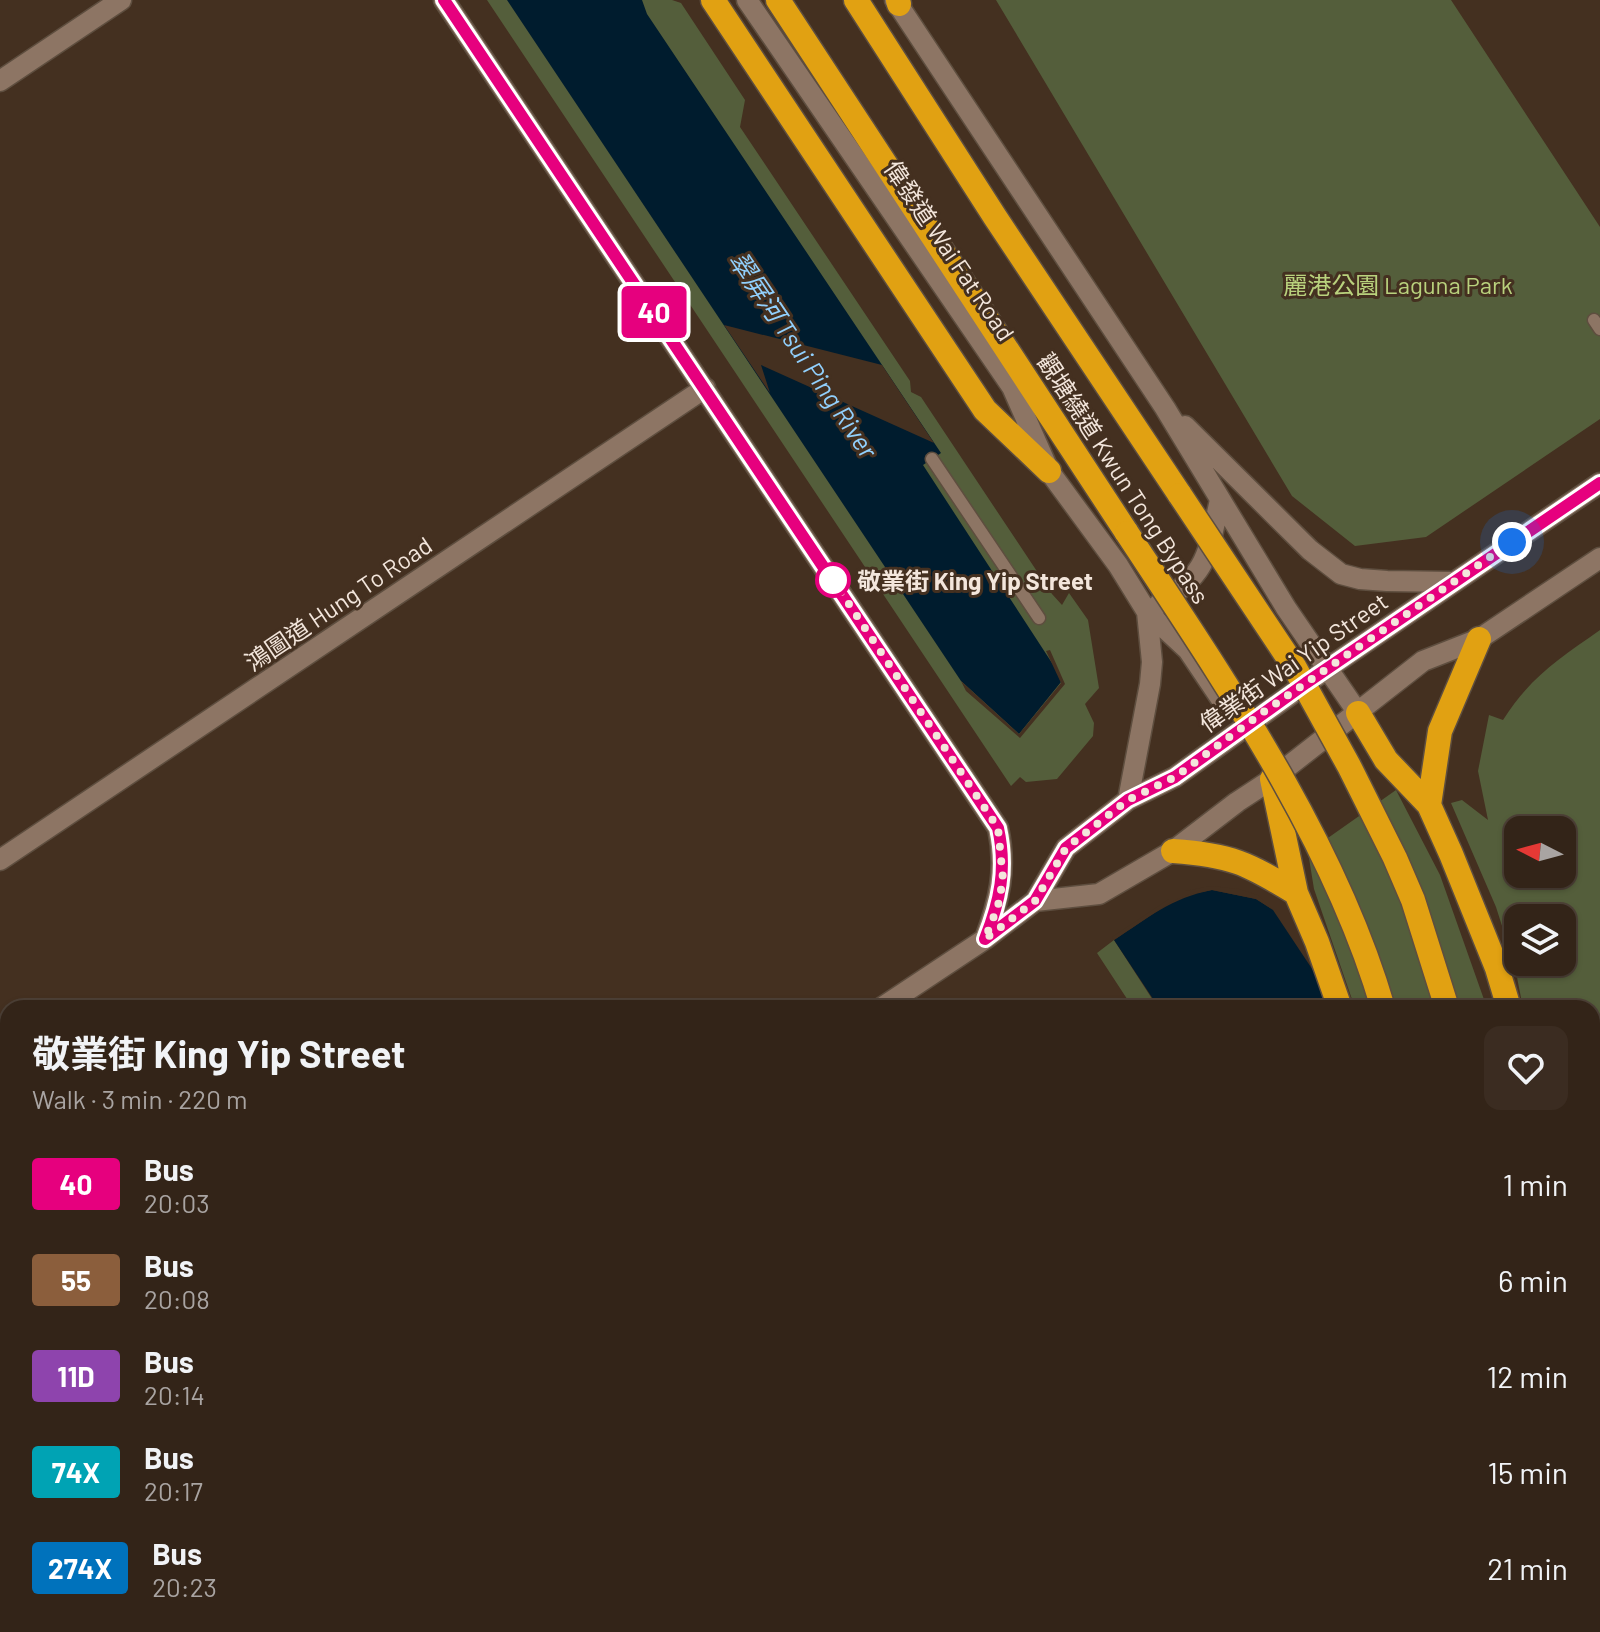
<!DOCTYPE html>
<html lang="en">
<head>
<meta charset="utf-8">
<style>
	:root { --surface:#332418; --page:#3b2c21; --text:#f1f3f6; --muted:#a9a4a2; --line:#4e4137 }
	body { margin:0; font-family:Barlow,"Noto Sans TC",sans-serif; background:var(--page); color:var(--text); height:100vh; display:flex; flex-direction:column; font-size:30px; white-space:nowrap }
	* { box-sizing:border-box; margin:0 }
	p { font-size:26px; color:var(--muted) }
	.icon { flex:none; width:44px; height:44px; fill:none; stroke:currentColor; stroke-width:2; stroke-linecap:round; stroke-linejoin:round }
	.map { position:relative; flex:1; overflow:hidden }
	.sheet { position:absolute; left:0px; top:1000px; width:1600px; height:632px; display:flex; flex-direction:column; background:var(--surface); border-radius:24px 24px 0 0; box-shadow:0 2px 6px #0004,0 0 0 2px var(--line) }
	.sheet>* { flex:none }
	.badge { padding:0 16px; border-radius:6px; font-size:28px; line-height:52px }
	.needle { width:52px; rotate:276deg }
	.controls { position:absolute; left:1504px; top:816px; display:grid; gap:16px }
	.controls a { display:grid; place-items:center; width:72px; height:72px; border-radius:16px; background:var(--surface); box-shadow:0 2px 6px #0004,0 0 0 2px var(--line); font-size:40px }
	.you { position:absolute; width:40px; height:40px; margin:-20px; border:6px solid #fff; border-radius:50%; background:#1a73e8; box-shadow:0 0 0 12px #1a73e833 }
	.map>.badge { position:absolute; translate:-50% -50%; box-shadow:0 0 0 4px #fff }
	.round { display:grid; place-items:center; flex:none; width:84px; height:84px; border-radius:16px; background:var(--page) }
	.headline { display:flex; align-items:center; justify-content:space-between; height:136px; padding:0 32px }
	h1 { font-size:38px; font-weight:700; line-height:60px }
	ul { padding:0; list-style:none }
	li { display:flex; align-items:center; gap:24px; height:96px; padding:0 32px }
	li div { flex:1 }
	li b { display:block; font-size:30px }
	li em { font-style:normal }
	li .badge { min-width:88px; font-weight:700; text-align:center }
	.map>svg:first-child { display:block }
	.green { fill:#545e3b; fill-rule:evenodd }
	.water { fill:#001c2e }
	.pier { fill:#443020 }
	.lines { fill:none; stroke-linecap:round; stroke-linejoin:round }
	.lane-casing { stroke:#5e4e3f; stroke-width:15 }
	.street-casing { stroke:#5e4e3f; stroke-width:23 }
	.secondary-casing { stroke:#5e4e3f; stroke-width:23 }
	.highway-casing { stroke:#5e4e3f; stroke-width:27 }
	.lane { stroke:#8d7564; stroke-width:12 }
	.street { stroke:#8d7564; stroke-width:20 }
	.secondary { stroke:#8d7564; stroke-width:20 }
	.highway { stroke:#e1a112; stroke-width:24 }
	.highway-bridge-casing { stroke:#5e4e3f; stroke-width:27; stroke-linecap:butt }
	.highway-bridge { stroke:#e1a112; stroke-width:24 }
	.line-casing { stroke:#fff; stroke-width:18 }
	.line { stroke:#e6007e; stroke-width:12 }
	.walk { stroke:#f3e6dc; stroke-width:8; stroke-dasharray:0 14.4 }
	.stop-dot { fill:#fff; stroke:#e6007e; stroke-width:4 }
	.labels { text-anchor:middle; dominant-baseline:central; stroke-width:6; stroke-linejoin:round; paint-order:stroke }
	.street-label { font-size:24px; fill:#f3e6dc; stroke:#443020 }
	.park-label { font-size:24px; fill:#b9d27d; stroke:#443020 }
	.stop-label { font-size:24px; font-weight:bold; fill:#f3e6dc; stroke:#443020; text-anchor:start }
	.water-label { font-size:26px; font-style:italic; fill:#91d0fd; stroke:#443020 }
</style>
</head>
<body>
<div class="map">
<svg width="1600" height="1632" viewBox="0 0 1600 1632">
	<rect width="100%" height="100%" fill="#443020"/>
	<path class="green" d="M487 0H672L681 3 745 100 740 127 910 381 911 392 921 397 1052 594 1062 605 1069 593 1088 620 1099 688 1085 704 1094 723 1093 736 1057 779 1026 782 1020 777 1011 786Z
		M996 0H1451L1600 227V419L1426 537 1355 546 1292 496Z
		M1600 630V1403L1592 1391V1008H1523L1515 967 1496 907 1451 803 1462 800 1488 820 1478 771 1489 715 1503 720C1531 676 1559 659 1600 630ZM1518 830H1562V874H1518ZM1562 918V962H1518V918Z
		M1396 790 1440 875 1487 1008H1355L1314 889 1308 852Z
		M1114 940 1158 1008H1159H1133L1097 953Z
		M1319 1624H1460L1448 1632H1307Z"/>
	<path class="water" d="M507 0H642L647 14 941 453 923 465 1054 666 1061 682 1019 734 961 681Z
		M1212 890 1256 899 1273 910 1338 1008H1159L1114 940C1148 918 1171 898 1212 890Z
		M1592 1391 1600 1403V1632H1448L1460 1624H1592Z"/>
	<path class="pier" d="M724 325 882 365 934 443 761 365 770 393Z
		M1050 650 1065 684 1020 738 966 691 961 681 1019 734 1061 683 1046 651Z
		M1211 886 1239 889 1258 895 1273 910 1256 899 1212 890 1187 895 1171 902 1114 940 1112 937 1169 899 1185 891Z
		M1600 1453V1528L1592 1534V1457Z"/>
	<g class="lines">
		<defs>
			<path id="lane" d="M1594 320 1600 329
				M932 459 1039 618
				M741 1624 750 1632
				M754 1624 780 1632
				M1240 1624 1242 1628"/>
			<path id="street" d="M0 81 121 0
				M1181 1624 1186 1632
				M564 1632 578 1624"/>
			<path id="secondary" d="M444 0 998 828C1007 869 999 901 985 939
				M747 0 1012 387 1049 471 1118 565 1147 612 1188 650 1227 708
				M895 0 1165 408 1286 608 1358 713
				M1185 426 1310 550 1341 574 1360 579 1387 581 1453 582
				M1158 605C1209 572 1207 556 1220 500
				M1128 800 1150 684 1152 662 1147 612
				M0 860 705 388
				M1035 901 1099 894 1173 851 1237 802 1272 779 1423 661 1479 639 1600 558
				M881 1008 985 939 1035 901 1066 848 1128 800 1175 777 1328 668 1600 483
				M0 1499 8 1502
				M0 1556 8 1552
				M12 1632 23 1624
				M80 1632 85 1624"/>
			<path id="highway" d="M713 0 985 410 1049 471
				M778 0 1127 533
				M856 0 995 217 1180 495
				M898 0 899 4
				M1358 713 1386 760 1429 805 1451 854 1497 968 1509 1008
				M1272 779 1296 893 1317 942 1340 1008
				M1429 805 1440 731 1479 639
				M1173 851C1231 855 1247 863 1296 893
				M1264 1632 1268 1624
				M1330 1632 1334 1624
				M1398 1632 1401 1624
				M1454 1632 1458 1624"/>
		</defs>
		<use href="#lane" class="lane-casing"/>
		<use href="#street" class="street-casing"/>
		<use href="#secondary" class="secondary-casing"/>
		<use href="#highway" class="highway-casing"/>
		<use href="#lane" class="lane"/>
		<use href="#street" class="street"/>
		<use href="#secondary" class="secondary"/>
		<use href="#highway" class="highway"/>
		<defs>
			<path id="highway-bridge" d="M1180 495 1295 668 1349 766 1395 858 1413 900 1447 1008
				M1127 533C1223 679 1334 839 1383 1008"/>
		</defs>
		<use href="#highway-bridge" class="highway-bridge-casing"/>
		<use href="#highway-bridge" class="highway-bridge"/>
	</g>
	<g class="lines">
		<defs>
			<path id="line" d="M444 0 998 828C1007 869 1000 901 985 939L1035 901 1066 848 1128 800 1175 777 1306 683 1600 483"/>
		</defs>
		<use href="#line" class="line-casing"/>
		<use href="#line" class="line"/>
		<path class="walk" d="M833 580 998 828 1003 879 998 906 985 939 1035 901 1066 848 1128 800 1175 777 1262 713 1512 542"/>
	</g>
	<circle class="stop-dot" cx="833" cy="580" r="16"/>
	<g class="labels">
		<g class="street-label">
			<text transform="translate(950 250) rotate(56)">偉發道 Wai Fat Road</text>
			<text transform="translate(1124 478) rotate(57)">觀塘繞道 Kwun Tong Bypass</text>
			<text transform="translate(338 603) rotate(-34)">鴻圖道 Hung To Road</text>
			<text transform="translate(1293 662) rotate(-35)">偉業街 Wai Yip Street</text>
		</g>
		<g class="park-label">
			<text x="1398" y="284">麗港公園 Laguna Park</text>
		</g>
		<g class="stop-label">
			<text x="857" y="580">敬業街 King Yip Street</text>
		</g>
		<g class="water-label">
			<text transform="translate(804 354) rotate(56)">翠屏河 Tsui Ping River</text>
		</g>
	</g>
</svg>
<div class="controls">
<a><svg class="needle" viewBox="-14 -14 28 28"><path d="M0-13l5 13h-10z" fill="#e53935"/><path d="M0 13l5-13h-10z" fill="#a9a4a2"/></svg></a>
<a><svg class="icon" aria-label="layers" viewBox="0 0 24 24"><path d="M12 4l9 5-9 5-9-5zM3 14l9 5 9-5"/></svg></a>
</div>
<div class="you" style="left:1512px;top:542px"></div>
<b class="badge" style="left:654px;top:312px;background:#e6007e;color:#fff">40</b>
<section class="sheet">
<div class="headline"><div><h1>敬業街 King Yip Street</h1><p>Walk · 3 min · 220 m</p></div><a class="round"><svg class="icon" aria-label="heart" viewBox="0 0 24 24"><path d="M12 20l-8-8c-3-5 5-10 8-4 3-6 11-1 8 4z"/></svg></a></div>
<ul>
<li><span class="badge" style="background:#e6007e;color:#fff">40</span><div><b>Bus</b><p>20:03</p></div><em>1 min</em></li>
<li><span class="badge" style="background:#8b5e3c;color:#fff">55</span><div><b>Bus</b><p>20:08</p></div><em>6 min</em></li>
<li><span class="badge" style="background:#8e44ad;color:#fff">11D</span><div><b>Bus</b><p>20:14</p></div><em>12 min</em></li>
<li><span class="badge" style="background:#00a3b4;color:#fff">74X</span><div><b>Bus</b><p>20:17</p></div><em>15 min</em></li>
<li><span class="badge" style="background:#0072bc;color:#fff">274X</span><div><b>Bus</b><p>20:23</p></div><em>21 min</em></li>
</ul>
</section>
</div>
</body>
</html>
